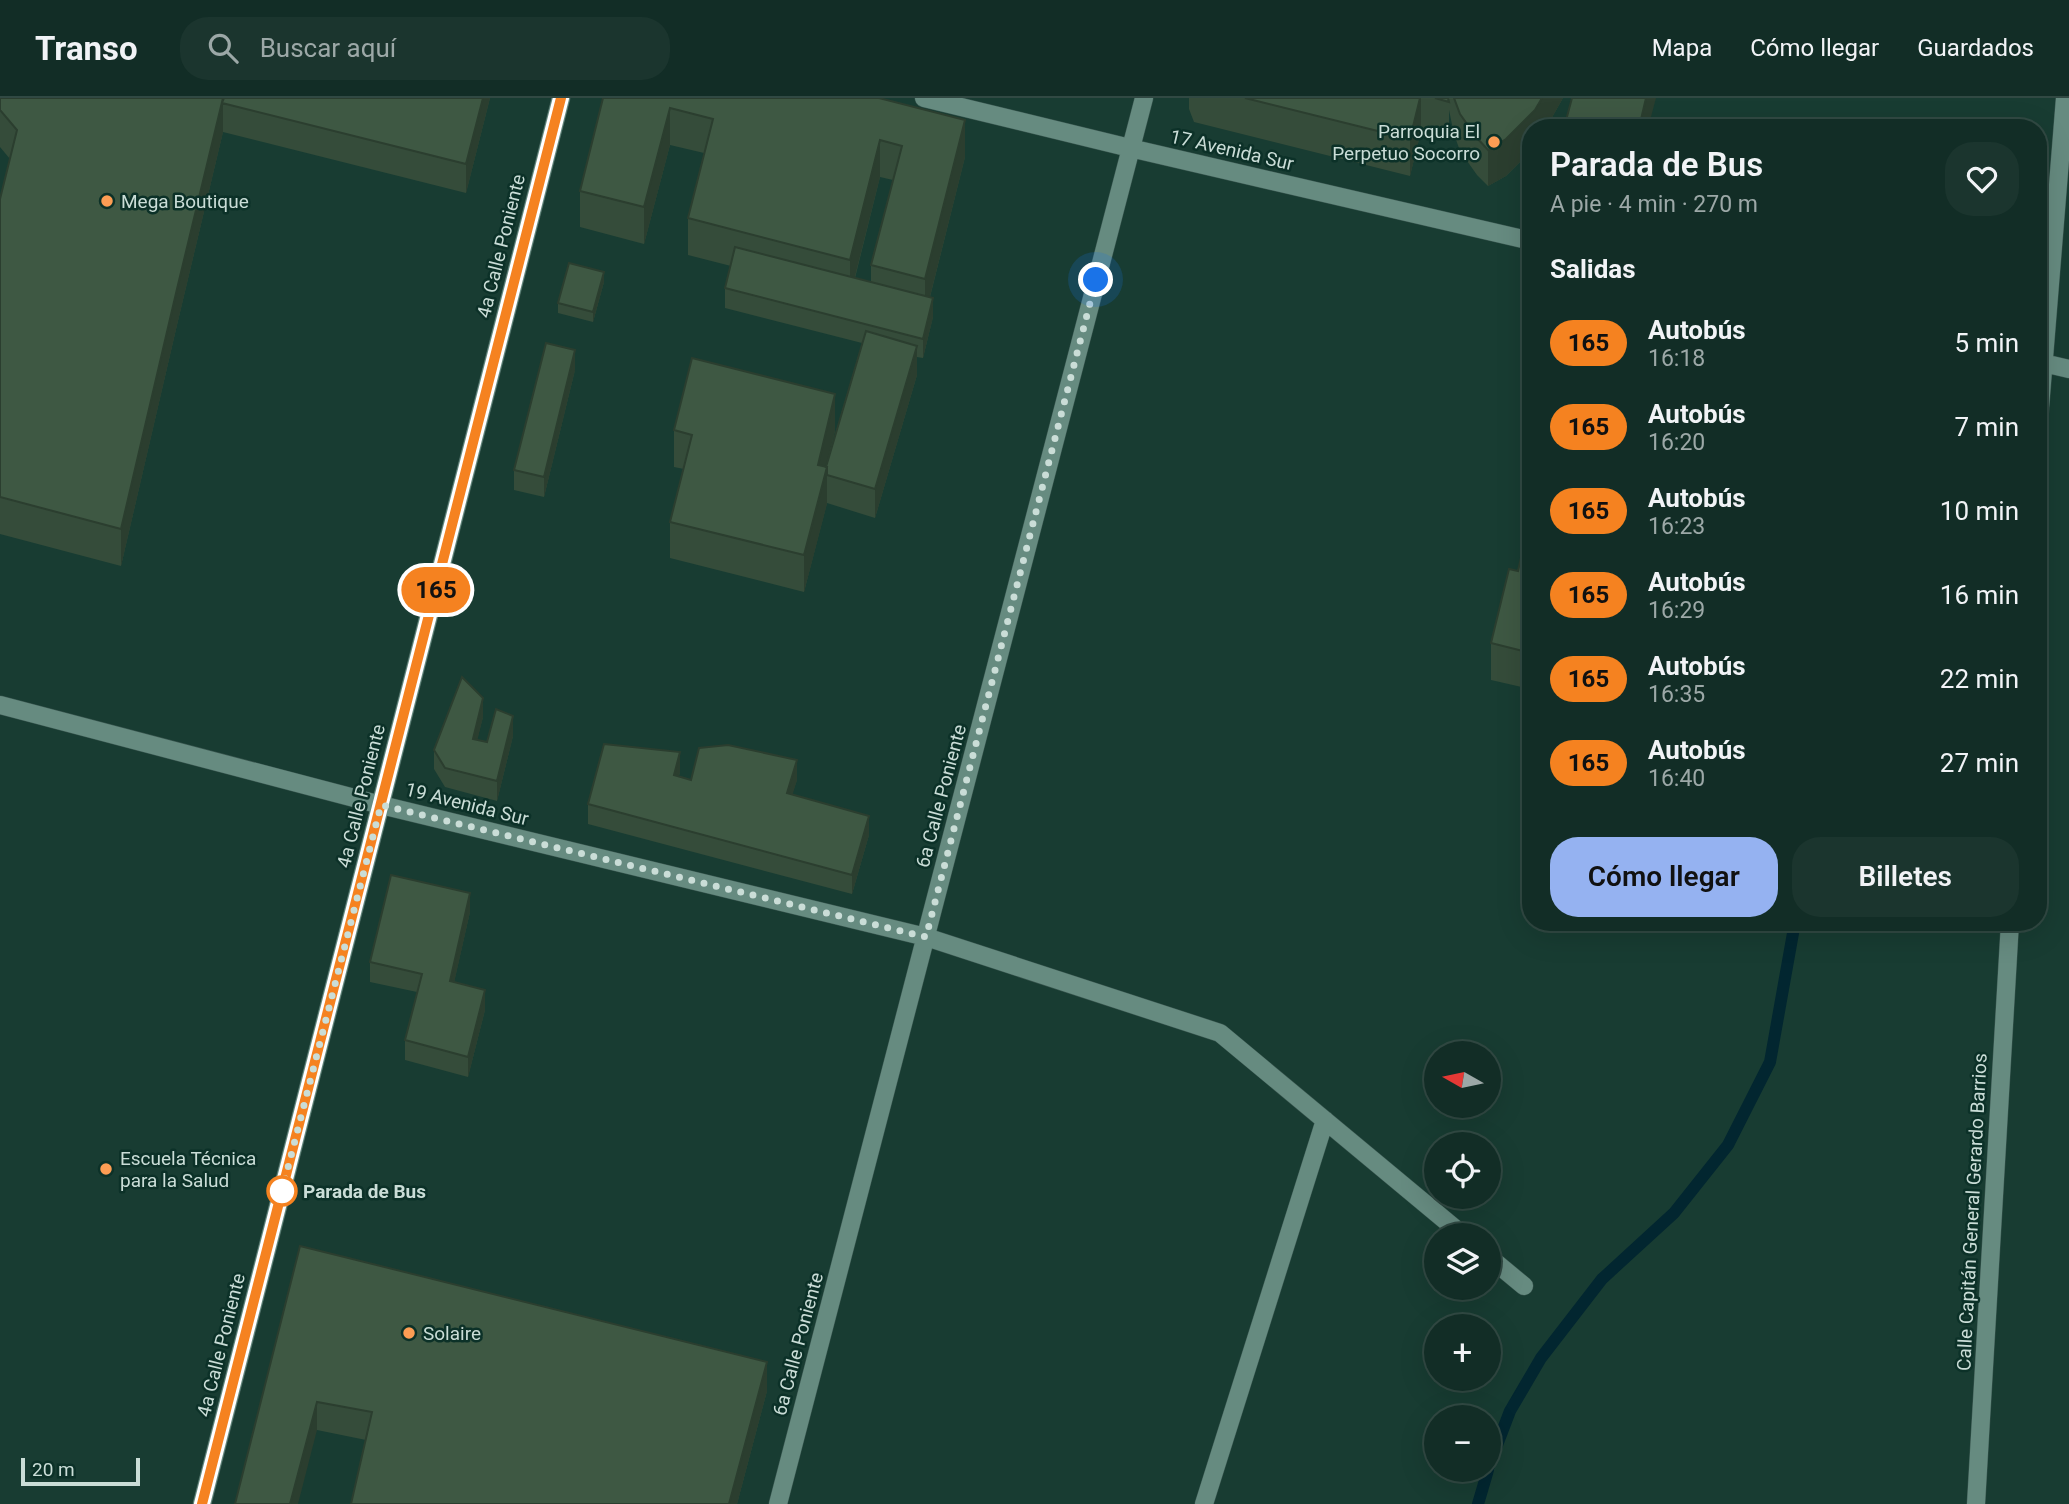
<!DOCTYPE html>
<html lang="es">
<head>
<meta charset="utf-8">
<style>
	:root { --surface:#122d26; --page:#1b352e; --text:#f1f3f6; --muted:#9ca8a7; --line:#314943; --accent:#95b2f1 }
	body { margin:0; font-family:Roboto,sans-serif; background:var(--page); color:var(--text); height:100vh; display:flex; flex-direction:column; font-size:26px; white-space:nowrap }
	* { box-sizing:border-box; margin:0 }
	p { font-size:23px; color:var(--muted) }
	.icon { flex:none; width:38px; height:38px; fill:none; stroke:currentColor; stroke-width:2; stroke-linecap:round; stroke-linejoin:round }
	.map { position:relative; flex:1; overflow:hidden }
	.side { position:absolute; left:1522px; top:21px; width:525px; height:812px; display:flex; flex-direction:column; background:var(--surface); border-radius:28px; box-shadow:0 7px 28px #0002,0 0 0 2px var(--line) }
	.side>* { flex:none }
	.badge { padding:0 14px; border-radius:23px; font-size:24px; line-height:46px }
	.needle { width:46px; rotate:279deg }
	.fabs { position:absolute; left:1424px; top:943px; display:grid; gap:14px }
	.fabs a { display:grid; place-items:center; width:77px; height:77px; border-radius:50%; background:var(--surface); box-shadow:0 7px 28px #0002,0 0 0 2px var(--line); font-size:35px }
	.scale { position:absolute; left:21px; bottom:18px; width:119px; box-sizing:border-box; padding-left:7px; border:4px solid #caddd7; border-top:0; font-size:19px; line-height:24px; white-space:nowrap; color:#caddd7; -webkit-text-stroke:5px #0c3128; paint-order:stroke }
	.you { position:absolute; width:35px; height:35px; margin:-18px; border:5px solid #fff; border-radius:50%; background:#1a73e8; box-shadow:0 0 0 10px #1a73e833 }
	.map>.badge { position:absolute; translate:-50% -50%; box-shadow:0 0 0 4px #fff }
	h2 { padding:0 28px; font-size:26px; line-height:63px }
	.round { display:grid; place-items:center; flex:none; width:74px; height:74px; border-radius:28px; background:var(--page) }
	.head { display:flex; align-items:center; justify-content:space-between; height:119px; padding:0 28px }
	h1 { font-size:33px; font-weight:600; line-height:52px }
	.primary-button { display:flex; gap:14px; margin-top:auto; padding:14px 28px }
	.primary-button a { flex:1; height:80px; border-radius:28px; background:var(--accent); color:#111; font-size:28px; font-weight:600; line-height:80px; text-align:center }
	.primary-button a+a { background:var(--page); color:var(--text) }
	ul { padding:0; list-style:none }
	li { display:flex; align-items:center; gap:21px; height:84px; padding:0 28px }
	li div { flex:1 }
	li b { display:block; font-size:26px }
	li em { font-style:normal }
	li .badge { min-width:77px; font-weight:700; text-align:center }
	header { display:flex; align-items:center; gap:42px; box-sizing:border-box; height:98px; padding:0 35px; background:var(--surface); border-bottom:2px solid var(--line) }
	header strong { font-size:33px }
	nav { display:flex; gap:38px; margin-inline-start:auto; font-size:24px }
	.search { width:490px; height:63px; background:var(--page); display:flex; align-items:center; gap:18px; box-sizing:border-box; padding:0 24px; border-radius:28px; color:var(--muted); font-size:26px }
	.map>svg:first-child { display:block }
	.lines { fill:none; stroke-linecap:round; stroke-linejoin:round }
	.stream { stroke:#022630; stroke-width:12 }
	.minor-casing { stroke:#39564f; stroke-width:19 }
	.minor { stroke:#668b80; stroke-width:18 }
	.wall { fill:#354c3a; fill-rule:evenodd }
	.shaded-wall { fill:#2b3e2f }
	.building { fill:#3e5843; stroke:#2b3e2f; stroke-width:2 }
	.line-casing { stroke:#fff; stroke-width:16 }
	.line { stroke:#f58220; stroke-width:10 }
	.walk { stroke:#caddd7; stroke-width:7; stroke-dasharray:0 12.6 }
	.poi-dot { fill:#fc9d54; stroke:#0c3128; stroke-width:2.5 }
	.stop-dot { fill:#fff; stroke:#f58220; stroke-width:3.5 }
	.labels { text-anchor:middle; dominant-baseline:central; stroke-width:5; stroke-linejoin:round; paint-order:stroke }
	.poi-label { font-size:19px; fill:#caddd7; stroke:#0c3128; text-anchor:start }
	.street-label { font-size:19px; fill:#caddd7; stroke:#0c3128 }
	.stop-label { font-size:19px; font-weight:bold; fill:#caddd7; stroke:#0c3128; text-anchor:start }
</style>
</head>
<body>
<header>
<strong>Transo</strong>
<div class="search"><svg class="icon" aria-label="search" viewBox="0 0 24 24"><circle cx="10" cy="10" r="6"/><path d="M15 15l6 6"/></svg>Buscar aquí</div>
<nav><a>Mapa</a><a>Cómo llegar</a><a>Guardados</a></nav>
</header>
<div class="map">
<svg width="2069" height="1406" viewBox="0 0 2069 1406">
	<rect width="100%" height="100%" fill="#183c32"/>
	<g class="lines">
		<path class="stream" d="M1489 1368 1510 1313 1541 1260 1602 1181 1674 1115 1728 1047 1770 964 1795 824
			M1478 1406 1488 1372"/>
		<defs>
			<path id="minor" d="M924 0 1130 50 1531 143
				M2039 264 2069 271
				M2039 322 2065 0
				M0 607 381 707 926 839 1220 935 1464 1138
				M1489 1159 1524 1188
				M202 1406 561 0
				M778 1406 1144 0
				M1204 1406 1325 1022
				M1976 1406 2010 824"/>
		</defs>
		<use href="#minor" class="minor-casing"/>
		<use href="#minor" class="minor"/>
	</g>
	<path class="wall" d="M0 0H490L466 95 223 34 177 227 121 468 0 436V101L10 61 0 49Z
		M603 0H879L965 59 930 199 933 219 923 260 917 259V277L875 420 827 405 804 494 670 460V424L684 371 674 369V332L835 333 831 350 862 245 725 210V190L731 168 688 157V120L704 55 670 47 644 146 580 129V93ZM880 79 893 82 871 167V184L855 180Z
		M1189 0H1563L1546 30H1531V53L1506 78 1488 88 1477 77 1460 53 1454 36 1449 12V41L1421 33 1410 78 1194 24 1189 11Z
		M604 184 593 224 558 215V205Z
		M575 272 544 399 514 392V372Z
		M1531 416V591L1491 582V545L1518 473Z
		M483 619 477 642 487 644 513 638 497 703 445 689 434 671V652Z
		M680 674 679 678 691 682H797L792 696 869 737 852 796 588 726V706Z
		M470 814 454 884 485 912 468 979 405 962V942L417 894 370 884V864Z
		M300 1148 767 1293 737 1406H351L366 1342 317 1332Z"/>
	<path class="shaded-wall" d="M223 0V34L177 227 121 468V431L177 191Z
		M483 0H490L466 95V66Z
		M1420 0H1421V33L1410 78V41Z
		M1542 0H1563L1546 30H1531V53L1506 78 1488 88V52Z
		M1646 0H1656L1648 30H1639Z
		M670 10V47L644 146V109Z
		M965 22V59L925 218V181Z
		M880 42V79L850 198V162Z
		M604 174V184L593 224V214Z
		M933 200V219L923 260V241Z
		M917 248V277L875 420V391Z
		M575 252V272L544 399V379Z
		M835 296V333L824 376 818 367Z
		M827 369V406L804 494V457Z
		M483 600V619L473 660V641Z
		M513 618V638L497 703V683Z
		M680 654V674L674 697V677Z
		M797 662V682L787 715V695Z
		M869 718V737L852 796V777Z
		M470 795V814L450 903V883Z
		M485 892V912L468 979V959Z
		M767 1264V1293L737 1406H729Z
		M317 1304V1332L298 1406H290Z"/>
	<path class="building" d="M0 0H223L177 191 121 431 0 399V101L17 32 0 12Z
		M224 0H483L466 66 222 5Z
		M603 0H879L965 22 925 181 871 167 902 48 880 42 850 162 688 120 713 21 670 10 644 109 580 93Z
		M1245 0H1420L1410 41Z
		M1435 0H1448L1449 4Z
		M1454 0H1542L1535 12 1506 41 1488 52 1477 40 1460 16Z
		M1572 0H1646L1639 30H1564Z
		M735 149 933 200 923 241 725 190Z
		M569 165 604 174 593 214 558 205Z
		M866 233 917 248 875 391 827 377V369H826Z
		M546 245 575 252 544 379 514 372Z
		M692 260 835 296 818 367 827 369 804 457 670 424 692 337 674 332Z
		M1531 416V555L1491 545 1509 471 1518 473Z
		M462 579 483 600 473 641 487 644 496 611 513 618 497 683 445 670 434 652Z
		M604 646 680 654 674 677 691 682 699 650 728 647 797 662 787 695 869 718 852 777 588 706Z
		M391 777 470 795 450 883 485 892 468 959 405 942 422 876 370 864Z
		M300 1148 767 1264 729 1406H351L372 1314 317 1304 290 1406H235Z"/>
	<g class="lines">
		<defs>
			<path id="line" d="M202 1406 561 0"/>
		</defs>
		<use href="#line" class="line-casing"/>
		<use href="#line" class="line"/>
		<path class="walk" d="M282 1093 381 707 926 839 1096 182"/>
	</g>
	<g class="poi-dot">
		<circle cx="1494" cy="44" r="7"/>
		<circle cx="107" cy="103" r="7"/>
		<circle cx="106" cy="1071" r="7"/>
		<circle cx="409" cy="1235" r="7"/>
	</g>
	<circle class="stop-dot" cx="282" cy="1093" r="14"/>
	<g class="labels">
		<g class="poi-label">
			<text x="1480" y="33" text-anchor="end">Parroquia El<tspan x="1480" dy="22">Perpetuo Socorro</tspan></text>
			<text x="121" y="103">Mega Boutique</text>
			<text x="120" y="1060">Escuela Técnica<tspan x="120" dy="22">para la Salud</tspan></text>
			<text x="423" y="1235">Solaire</text>
		</g>
		<g class="street-label">
			<text transform="translate(1232 52) rotate(13)">17 Avenida Sur</text>
			<text transform="translate(501 148) rotate(-76)">4a Calle Poniente</text>
			<text transform="translate(361 698) rotate(-76)">4a Calle Poniente</text>
			<text transform="translate(941 698) rotate(-75)">6a Calle Poniente</text>
			<text transform="translate(467 706) rotate(14)">19 Avenida Sur</text>
			<text transform="translate(1972 1114) rotate(-87)">Calle Capitán General Gerardo Barrios</text>
			<text transform="translate(798 1246) rotate(-75)">6a Calle Poniente</text>
			<text transform="translate(221 1247) rotate(-76)">4a Calle Poniente</text>
		</g>
		<g class="stop-label">
			<text x="303" y="1093">Parada de Bus</text>
		</g>
	</g>
</svg>
<div class="fabs">
<a><svg class="needle" viewBox="-14 -14 28 28"><path d="M0-13l5 13h-10z" fill="#e53935"/><path d="M0 13l5-13h-10z" fill="#9ca8a7"/></svg></a>
<a><svg class="icon" aria-label="locate" viewBox="0 0 24 24"><circle cx="12" cy="12" r="6"/><path d="M12 2v4M12 18v4M2 12h4M18 12h4"/></svg></a>
<a><svg class="icon" aria-label="layers" viewBox="0 0 24 24"><path d="M12 4l9 5-9 5-9-5zM3 14l9 5 9-5"/></svg></a>
<a>+</a>
<a>−</a>
</div>
<div class="scale">20 m</div>
<div class="you" style="left:1096px;top:182px"></div>
<b class="badge" style="left:436px;top:492px;background:#f58220;color:#111">165</b>
<section class="side">
<div class="head"><div><h1>Parada de Bus</h1><p>A pie · 4 min · 270 m</p></div><a class="round"><svg class="icon" aria-label="heart" viewBox="0 0 24 24"><path d="M12 20l-8-8c-3-5 5-10 8-4 3-6 11-1 8 4z"/></svg></a></div>
<h2>Salidas</h2>
<ul>
<li><span class="badge" style="background:#f58220;color:#111">165</span><div><b>Autobús</b><p>16:18</p></div><em>5 min</em></li>
<li><span class="badge" style="background:#f58220;color:#111">165</span><div><b>Autobús</b><p>16:20</p></div><em>7 min</em></li>
<li><span class="badge" style="background:#f58220;color:#111">165</span><div><b>Autobús</b><p>16:23</p></div><em>10 min</em></li>
<li><span class="badge" style="background:#f58220;color:#111">165</span><div><b>Autobús</b><p>16:29</p></div><em>16 min</em></li>
<li><span class="badge" style="background:#f58220;color:#111">165</span><div><b>Autobús</b><p>16:35</p></div><em>22 min</em></li>
<li><span class="badge" style="background:#f58220;color:#111">165</span><div><b>Autobús</b><p>16:40</p></div><em>27 min</em></li>
</ul>
<div class="primary-button"><a>Cómo llegar</a><a>Billetes</a></div>
</section>
</div>
</body>
</html>
